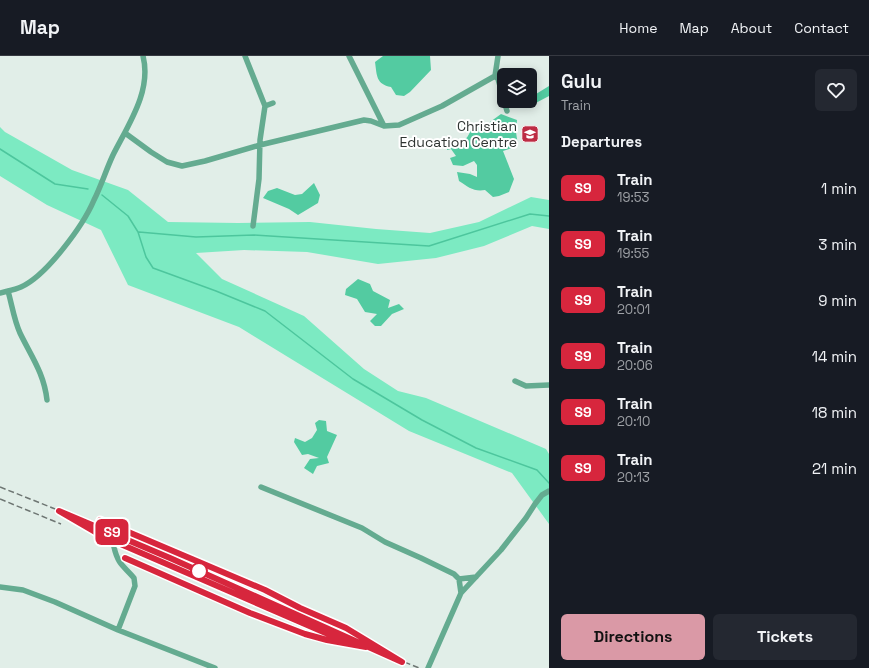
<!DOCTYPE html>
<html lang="en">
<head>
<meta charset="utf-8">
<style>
	:root { --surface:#171b24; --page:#242831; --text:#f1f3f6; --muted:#9ea1a6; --line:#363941; --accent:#da99a6 }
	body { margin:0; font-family:"Space Grotesk",sans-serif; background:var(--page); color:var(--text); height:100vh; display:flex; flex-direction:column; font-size:15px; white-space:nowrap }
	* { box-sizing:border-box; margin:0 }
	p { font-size:13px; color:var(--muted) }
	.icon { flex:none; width:22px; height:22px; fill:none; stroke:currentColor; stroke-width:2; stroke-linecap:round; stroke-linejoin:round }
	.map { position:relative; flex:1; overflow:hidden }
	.sheet { display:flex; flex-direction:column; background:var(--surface); width:320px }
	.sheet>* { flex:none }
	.badge { padding:0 8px; border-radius:6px; font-size:14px; line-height:26px }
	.controls { position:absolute; left:497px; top:12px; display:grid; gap:8px }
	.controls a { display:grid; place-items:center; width:40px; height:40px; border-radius:6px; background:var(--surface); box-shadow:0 2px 10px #0003; font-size:20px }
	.map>.badge { position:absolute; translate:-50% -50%; box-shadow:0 0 0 2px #fff }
	h2 { padding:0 12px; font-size:15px; line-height:36px }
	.round { display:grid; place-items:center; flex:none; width:42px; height:42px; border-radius:6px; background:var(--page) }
	.head { display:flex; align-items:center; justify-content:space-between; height:68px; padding:0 12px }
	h1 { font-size:19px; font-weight:800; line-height:30px }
	.action { display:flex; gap:8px; margin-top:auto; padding:8px 12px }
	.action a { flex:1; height:46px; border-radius:6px; background:var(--accent); color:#111; font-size:16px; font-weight:800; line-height:46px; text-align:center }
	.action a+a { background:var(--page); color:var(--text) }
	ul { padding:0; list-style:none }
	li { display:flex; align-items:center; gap:12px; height:56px; padding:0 12px }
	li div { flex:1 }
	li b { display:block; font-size:15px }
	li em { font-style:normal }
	li .badge { min-width:44px; font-weight:700; text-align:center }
	header { display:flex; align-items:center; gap:24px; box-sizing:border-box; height:56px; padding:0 20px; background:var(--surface); border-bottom:1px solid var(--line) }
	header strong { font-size:19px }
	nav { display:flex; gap:22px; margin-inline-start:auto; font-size:14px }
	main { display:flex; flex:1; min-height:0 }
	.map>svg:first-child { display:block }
	.green { fill:#7ceac2 }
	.forest { fill:#53cba1 }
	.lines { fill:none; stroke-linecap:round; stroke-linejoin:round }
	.stream { stroke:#4dc69d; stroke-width:1.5 }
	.minor { stroke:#64ab90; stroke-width:5.5 }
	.rail { stroke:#6e7673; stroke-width:1.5; stroke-dasharray:6 3; stroke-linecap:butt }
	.line-casing { stroke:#fff; stroke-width:9 }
	.line { stroke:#d7263d; stroke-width:6 }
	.stop-dot { fill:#fff; stroke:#d7263d; stroke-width:2 }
	.labels { text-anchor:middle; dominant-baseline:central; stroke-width:4; stroke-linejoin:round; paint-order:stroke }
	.poi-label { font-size:14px; fill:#2f3432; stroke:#fff; text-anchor:end }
</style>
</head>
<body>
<header>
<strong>Map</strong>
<nav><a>Home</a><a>Map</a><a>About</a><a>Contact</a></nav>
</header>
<main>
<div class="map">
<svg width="549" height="612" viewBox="0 0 549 612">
	<rect width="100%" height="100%" fill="#e1eee8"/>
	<path class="green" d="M0 71 5 76 72 114 128 134 168 166 238 167 310 166 376 173 430 177 479 166 531 141 549 144V173L532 170 484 190 436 202 378 208 307 196 244 194 196 197 222 223 304 260 364 313 398 335 426 342 546 393 549 398V468L512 417 409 375 239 271 128 229 101 174 47 149 0 120Z"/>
	<path class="forest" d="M383 0H430L431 14 410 36 404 40 396 39 391 31C376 28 377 20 375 6Z
		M549 30V40L530 50 527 45H530V33L536 38Z
		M501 58 517 64 516 76 518 90 503 95 514 123 509 136 499 140 493 141 485 134C474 136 468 131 459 125L457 116 470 118 477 121V109L474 105 463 110 453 109 450 102 456 100 451 93 447 94V87C459 91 470 83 471 71L487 70 490 66Z
		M314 127 320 139 318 147 298 159 289 153 263 142 268 135 277 132 295 139 302 138Z
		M358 223 370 228 373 235 390 244 388 252 399 248 404 253 392 258 381 270H375L370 265 377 258 365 256 357 243 345 239 346 233Z
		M319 364 326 365 327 375 337 379 327 401 329 407 317 410 313 418 304 412 310 403 319 402 308 398 302 399 294 386 295 382 305 386 312 382 317 374 315 367Z"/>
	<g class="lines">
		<path class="stream" d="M0 93 55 128 88 133
			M102 139 128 160 138 176 146 201 153 212 216 235 265 255 353 323 422 364 476 392 537 414 549 427
			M139 176 196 181 254 179 429 190 530 158 549 160"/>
		<path class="minor" d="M245 0 265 50 273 47
			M349 0 384 70
			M498 0 495 20 498 23 504 44
			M504 45 507 55
			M125 77 151 96 167 106 182 110 205 105 260 89 364 64 371 65 384 70 399 69 442 50 495 20
			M253 170 259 123 260 84 265 50
			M8 235C12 249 14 264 20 277 31 300 44 317 47 344
			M0 237C7 235 14 234 21 231 46 220 83 170 94 144 101 130 106 114 113 99 128 69 152 35 143 0
			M515 325 526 330 549 329
			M261 431 362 472 385 486 421 502 454 518 459 523 476 521
			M114 491C118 509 124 510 134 522L135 530 118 574
			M459 523 461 537
			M0 531 23 534 55 546 118 574 215 612
			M428 612 461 537 501 494 526 462 535 448 542 439 549 435"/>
		<path class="rail" d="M0 431 108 474 375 594 419 612
			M0 443 61 468
			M100 464 238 523
			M85 470 102 480 256 547
			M125 502 250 557 305 578 327 584 356 589
			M232 523 331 565 346 572 372 588"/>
	</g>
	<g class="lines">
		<defs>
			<path id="line" d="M100 464 265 534 300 552 346 572 402 606 170 502 59 455 102 480 328 578 366 591 327 584 305 578 250 557 125 502"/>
		</defs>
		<use href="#line" class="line-casing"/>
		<use href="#line" class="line"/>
	</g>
	<defs>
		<symbol id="school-square" viewBox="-11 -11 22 22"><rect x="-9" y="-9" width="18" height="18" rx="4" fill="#bd2c44" stroke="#fff"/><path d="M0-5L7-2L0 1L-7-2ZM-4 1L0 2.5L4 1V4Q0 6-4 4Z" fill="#fff"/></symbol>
	</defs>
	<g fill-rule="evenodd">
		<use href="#school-square" x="520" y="68" width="20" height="20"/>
	</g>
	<circle class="stop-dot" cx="199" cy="515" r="8"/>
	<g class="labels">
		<g class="poi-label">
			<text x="517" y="70">Christian<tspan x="517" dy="16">Education Centre</tspan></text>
		</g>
	</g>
</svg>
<div class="controls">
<a><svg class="icon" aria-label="layers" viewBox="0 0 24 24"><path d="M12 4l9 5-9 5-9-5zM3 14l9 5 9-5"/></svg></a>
</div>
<b class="badge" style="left:112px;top:476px;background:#d7263d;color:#fff">S9</b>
</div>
<section class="sheet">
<div class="head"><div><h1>Gulu</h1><p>Train</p></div><a class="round"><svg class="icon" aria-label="heart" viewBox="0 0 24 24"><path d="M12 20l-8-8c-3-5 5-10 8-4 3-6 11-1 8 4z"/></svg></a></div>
<h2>Departures</h2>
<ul>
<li><span class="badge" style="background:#d7263d;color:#fff">S9</span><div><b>Train</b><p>19:53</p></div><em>1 min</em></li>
<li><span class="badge" style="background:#d7263d;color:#fff">S9</span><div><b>Train</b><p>19:55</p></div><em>3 min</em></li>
<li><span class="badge" style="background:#d7263d;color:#fff">S9</span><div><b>Train</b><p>20:01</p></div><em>9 min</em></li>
<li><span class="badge" style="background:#d7263d;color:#fff">S9</span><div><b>Train</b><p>20:06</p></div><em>14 min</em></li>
<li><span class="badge" style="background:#d7263d;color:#fff">S9</span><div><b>Train</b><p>20:10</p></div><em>18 min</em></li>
<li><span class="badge" style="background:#d7263d;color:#fff">S9</span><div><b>Train</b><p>20:13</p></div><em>21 min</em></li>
</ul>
<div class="action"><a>Directions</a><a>Tickets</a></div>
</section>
</main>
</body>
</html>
